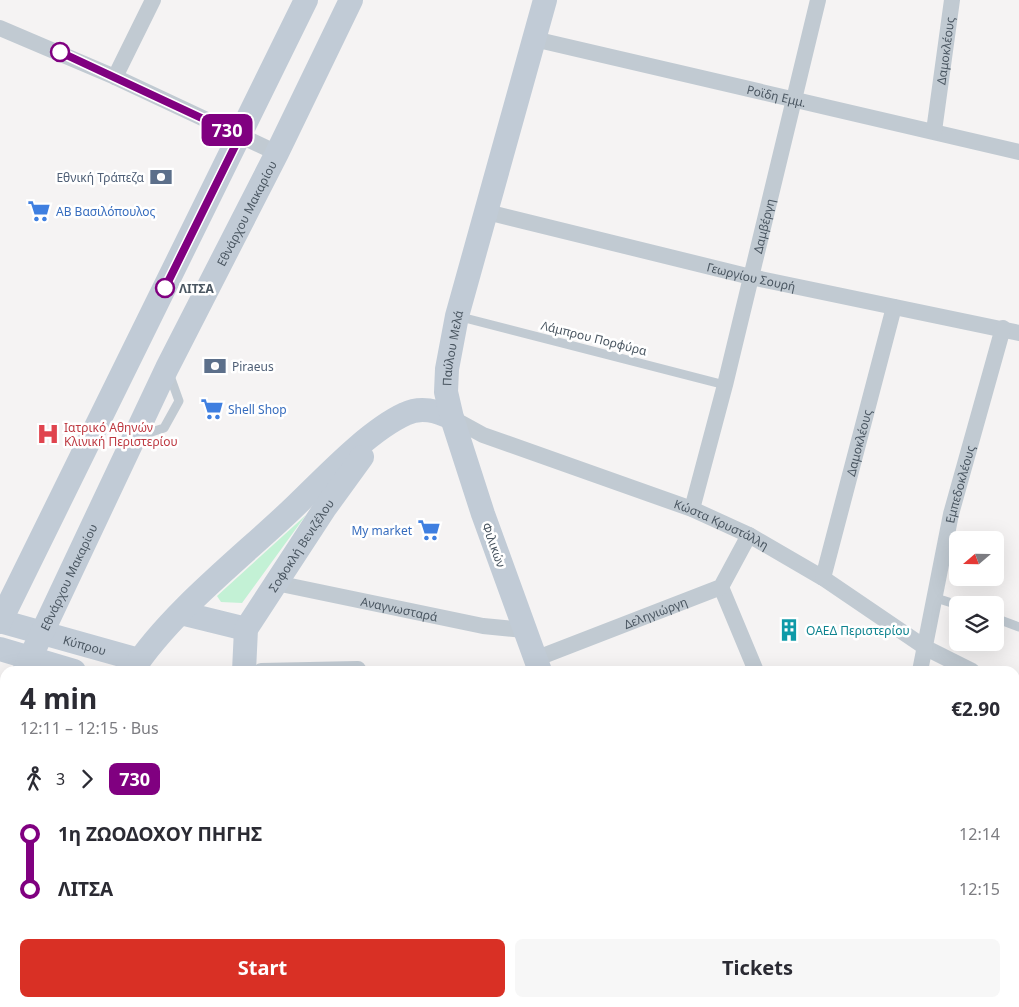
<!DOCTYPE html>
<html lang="en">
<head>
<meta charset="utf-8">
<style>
	:root { --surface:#fff; --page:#f7f7f7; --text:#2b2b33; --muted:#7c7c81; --accent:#d93025 }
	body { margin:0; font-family:"Noto Sans",sans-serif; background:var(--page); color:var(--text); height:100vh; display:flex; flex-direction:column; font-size:19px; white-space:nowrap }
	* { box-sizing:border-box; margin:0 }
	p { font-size:16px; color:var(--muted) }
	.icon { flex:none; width:28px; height:28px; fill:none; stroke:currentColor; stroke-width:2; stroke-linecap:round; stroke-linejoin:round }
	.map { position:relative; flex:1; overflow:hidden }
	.sheet { position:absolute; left:0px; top:666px; width:1020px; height:341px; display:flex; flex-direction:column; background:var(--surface); border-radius:15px 15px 0 0; box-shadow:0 5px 20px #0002 }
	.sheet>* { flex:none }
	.badge { padding:0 10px; border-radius:8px; font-size:18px; line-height:32px }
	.needle { width:32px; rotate:250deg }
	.controls { position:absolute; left:949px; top:531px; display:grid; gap:10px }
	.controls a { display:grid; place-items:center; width:55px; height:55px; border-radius:8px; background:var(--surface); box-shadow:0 5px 20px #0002; font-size:25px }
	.map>.badge { position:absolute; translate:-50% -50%; box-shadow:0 0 0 2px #fff }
	.legs { display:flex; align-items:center; gap:8px; height:55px; padding:0 20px; font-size:16px }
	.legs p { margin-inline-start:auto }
	.summary { display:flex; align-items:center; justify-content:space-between; height:85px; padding:0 20px }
	h1 { font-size:28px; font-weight:700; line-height:38px }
	.button { display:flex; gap:10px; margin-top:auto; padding:10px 20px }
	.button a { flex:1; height:58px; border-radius:8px; background:var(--accent); color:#fff; font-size:20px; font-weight:700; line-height:58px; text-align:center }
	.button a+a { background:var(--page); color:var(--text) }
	ul { padding:0 20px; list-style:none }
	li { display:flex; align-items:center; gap:18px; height:55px; font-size:19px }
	li i { display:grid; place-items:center; width:8px; height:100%; margin:0 6px; background:currentColor }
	li i::after { content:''; width:12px; height:12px; margin:-6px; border:4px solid; border-radius:50%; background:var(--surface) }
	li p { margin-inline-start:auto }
	li:first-child i { background:linear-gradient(#0000 50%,currentColor 0) }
	li:last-child i { background:linear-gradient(currentColor 50%,#0000 0) }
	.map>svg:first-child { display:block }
	.green { fill:#c3f1d5 }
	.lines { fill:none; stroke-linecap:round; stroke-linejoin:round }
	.lane { stroke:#c1cad2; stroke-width:9 }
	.street { stroke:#c1cad2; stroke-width:16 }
	.secondary { stroke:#c1cbd6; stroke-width:24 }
	.line-1-casing { stroke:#fff; stroke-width:11 }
	.line-1 { stroke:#800080; stroke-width:8 }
	.stop-1-dot { fill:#fff; stroke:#800080; stroke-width:2.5 }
	.labels { text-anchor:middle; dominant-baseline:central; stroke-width:5; stroke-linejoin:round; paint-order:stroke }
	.street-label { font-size:12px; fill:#4a5661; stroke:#fff }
	.service-label { font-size:12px; fill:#4e5e75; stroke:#fff; text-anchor:end }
	.shop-label { font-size:12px; fill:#366cbe; stroke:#fff; text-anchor:start }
	.stop-label { font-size:12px; font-weight:bold; fill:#4a5661; stroke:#fff; text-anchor:start }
	.health-label { font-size:12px; fill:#be3a42; stroke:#fff; text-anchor:start }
	.culture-label { font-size:12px; fill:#0d838f; stroke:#fff; text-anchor:start }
</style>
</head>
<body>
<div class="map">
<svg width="1019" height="1007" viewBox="0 0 1019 1007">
	<rect width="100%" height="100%" fill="#f5f3f3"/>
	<path class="green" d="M306 515 242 603 221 602 217 596Z
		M5 738V827L0 835V748Z"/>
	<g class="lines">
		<path class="lane" d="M457 316 725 385
			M139 436 164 428 179 401 169 373
			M933 597 958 605
			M995 618 1019 627"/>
		<g class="street">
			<path d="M0 28 115 77 277 153"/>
			<path id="s1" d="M534 39 1019 152"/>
			<path d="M115 77 153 0"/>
			<path id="s2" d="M934 131 952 0"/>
			<path id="s3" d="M487 212 751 277 1019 333"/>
			<path id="s4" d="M452 418 483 435 692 509 749 535 823 578 926 648 972 671"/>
			<path id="s5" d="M692 509 725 385 818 0"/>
			<path id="s6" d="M823 578 894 307"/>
			<path id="s7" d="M276 583 483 626 524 630"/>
			<path d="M721 587 756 671"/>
			<path id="s8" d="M535 659 721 587 749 535"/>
			<path d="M261 671 358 669"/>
			<path id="s9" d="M920 671 951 514 1003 328"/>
			<path d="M1015 693 1019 694"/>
			<path d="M0 871 5 864"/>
			<path d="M1015 899 1019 889"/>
			<path d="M999 1002 1010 1007"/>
			<path d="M162 1007 164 1002"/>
			<path d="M755 1007 770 1002"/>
			<path d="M836 1007 838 1002"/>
			<path d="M967 1007 969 1002"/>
		</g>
		<g class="secondary">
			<path d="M181 613 246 629"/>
			<path id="s10" d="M0 621 139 660"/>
			<path d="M0 622 306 0"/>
			<path d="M0 649 74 671"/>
			<path id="s11" d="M24 671 167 368 277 153 351 0"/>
			<path d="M132 671C170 613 238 560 289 512 321 482 366 432 405 414 421 406 437 411 452 418"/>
			<path id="s12" d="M244 671 246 629 325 508 362 457"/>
			<path id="s13" d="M540 671 483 514 452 418 446 392 447 369 457 316 545 0"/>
			<path d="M0 721 5 711"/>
			<path d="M280 1002 282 1007"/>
			<path d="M659 1002 661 1007"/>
		</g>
	</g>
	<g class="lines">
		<defs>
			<path id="line-1" d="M60 52 240 136 165 288"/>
		</defs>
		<use href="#line-1" class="line-1-casing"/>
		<use href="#line-1" class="line-1"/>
	</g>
	<defs>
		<symbol id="bank-bare" viewBox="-9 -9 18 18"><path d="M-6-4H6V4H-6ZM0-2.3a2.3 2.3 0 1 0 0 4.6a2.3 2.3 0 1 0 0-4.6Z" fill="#5c6f8a" stroke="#fff" stroke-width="2.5" paint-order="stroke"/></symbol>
		<symbol id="supermarket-bare" viewBox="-9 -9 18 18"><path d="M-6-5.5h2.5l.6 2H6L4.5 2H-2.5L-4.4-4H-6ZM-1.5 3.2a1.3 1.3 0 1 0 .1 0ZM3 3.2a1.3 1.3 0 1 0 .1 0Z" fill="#3f7fe0" stroke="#fff" stroke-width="2.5" paint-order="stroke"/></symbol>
		<symbol id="hospital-bare" viewBox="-9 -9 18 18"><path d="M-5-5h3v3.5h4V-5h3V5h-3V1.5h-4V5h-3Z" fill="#e0444e" stroke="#fff" stroke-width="2.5" paint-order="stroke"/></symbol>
		<symbol id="building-bare" viewBox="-9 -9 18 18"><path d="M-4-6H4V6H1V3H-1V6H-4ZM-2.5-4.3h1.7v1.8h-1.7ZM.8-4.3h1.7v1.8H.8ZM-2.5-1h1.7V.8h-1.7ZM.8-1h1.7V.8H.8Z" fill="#0f9aa8" stroke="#fff" stroke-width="2.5" paint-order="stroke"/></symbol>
	</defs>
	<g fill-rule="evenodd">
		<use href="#bank-bare" x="145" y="161" width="32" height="32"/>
		<use href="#supermarket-bare" x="23" y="195" width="32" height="32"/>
		<use href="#bank-bare" x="199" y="350" width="32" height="32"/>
		<use href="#supermarket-bare" x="196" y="393" width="32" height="32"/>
		<use href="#hospital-bare" x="32" y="418" width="32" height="32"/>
		<use href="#supermarket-bare" x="413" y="514" width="32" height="32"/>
		<use href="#building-bare" x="773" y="614" width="32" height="32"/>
	</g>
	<g class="stop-1-dot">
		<circle cx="60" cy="52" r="9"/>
		<circle cx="165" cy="288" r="9"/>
	</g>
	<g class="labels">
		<g class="street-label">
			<text stroke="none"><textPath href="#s2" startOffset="81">Δαμοκλέους</textPath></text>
			<text stroke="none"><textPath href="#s1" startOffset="249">Ροϊδη Εμμ.</textPath></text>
			<text stroke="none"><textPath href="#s11" startOffset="509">Εθνάρχου Μακαρίου</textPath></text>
			<text stroke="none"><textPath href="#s5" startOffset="292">Δαμβέργη</textPath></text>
			<text stroke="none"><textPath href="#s3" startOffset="272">Γεωργίου Σουρή</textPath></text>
			<text transform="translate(594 338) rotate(14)">Λάμπρου Πορφύρα</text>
			<text stroke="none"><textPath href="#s13" startOffset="339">Παύλου Μελά</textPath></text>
			<text stroke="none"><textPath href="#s6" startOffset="140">Δαμοκλέους</textPath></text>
			<text stroke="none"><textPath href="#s9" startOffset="191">Εμπεδοκλέους</textPath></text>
			<text stroke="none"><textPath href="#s4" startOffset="290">Κώστα Κρυστάλλη</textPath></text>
			<text stroke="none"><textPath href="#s12" startOffset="142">Σοφοκλή Βενιζέλου</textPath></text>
			<text transform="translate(494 545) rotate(70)">Φιλικών</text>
			<text stroke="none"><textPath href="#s11" startOffset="104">Εθνάρχου Μακαρίου</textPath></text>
			<text stroke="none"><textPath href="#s7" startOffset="126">Αναγνωσταρά</textPath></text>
			<text stroke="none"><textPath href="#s8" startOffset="129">Δεληγιώργη</textPath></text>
			<text stroke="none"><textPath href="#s10" startOffset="88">Κύπρου</textPath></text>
		</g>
		<g class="service-label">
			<text x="144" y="177">Εθνική Τράπεζα</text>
			<text x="232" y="366" text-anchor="start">Piraeus</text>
		</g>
		<g class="shop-label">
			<text x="56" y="211">ΑΒ Βασιλόπουλος</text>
			<text x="228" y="409">Shell Shop</text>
			<text x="412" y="530" text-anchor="end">My market</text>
		</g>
		<g class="stop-label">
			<text x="179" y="288">ΛΙΤΣΑ</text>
		</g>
		<g class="health-label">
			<text x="64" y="427">Ιατρικό Αθηνών<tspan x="64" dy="14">Κλινική Περιστερίου</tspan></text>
		</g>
		<g class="culture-label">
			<text x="806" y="630">ΟΑΕΔ Περιστερίου</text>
		</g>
	</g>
</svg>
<div class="controls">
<a><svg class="needle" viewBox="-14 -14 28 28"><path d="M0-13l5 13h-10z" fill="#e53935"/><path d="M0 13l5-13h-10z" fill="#7c7c81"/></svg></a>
<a><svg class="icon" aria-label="layers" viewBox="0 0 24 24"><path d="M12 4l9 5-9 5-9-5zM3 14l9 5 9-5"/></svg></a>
</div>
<b class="badge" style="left:227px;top:130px;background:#800080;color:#fff">730</b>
<section class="sheet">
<div class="summary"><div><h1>4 min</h1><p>12:11 – 12:15 · Bus</p></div><b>€2.90</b></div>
<div class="legs"><svg class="icon" aria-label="walk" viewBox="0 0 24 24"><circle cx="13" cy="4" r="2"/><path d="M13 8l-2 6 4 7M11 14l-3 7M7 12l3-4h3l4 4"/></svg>3<svg class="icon" aria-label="forward" viewBox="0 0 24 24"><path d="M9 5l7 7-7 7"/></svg><b class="badge" style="background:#800080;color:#fff">730</b></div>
<ul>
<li><i style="color:#800080"></i><b>1η ΖΩΟΔΟΧΟΥ ΠΗΓΗΣ</b><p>12:14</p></li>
<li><i style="color:#800080"></i><b>ΛΙΤΣΑ</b><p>12:15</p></li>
</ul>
<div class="button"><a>Start</a><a>Tickets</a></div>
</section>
</div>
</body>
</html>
